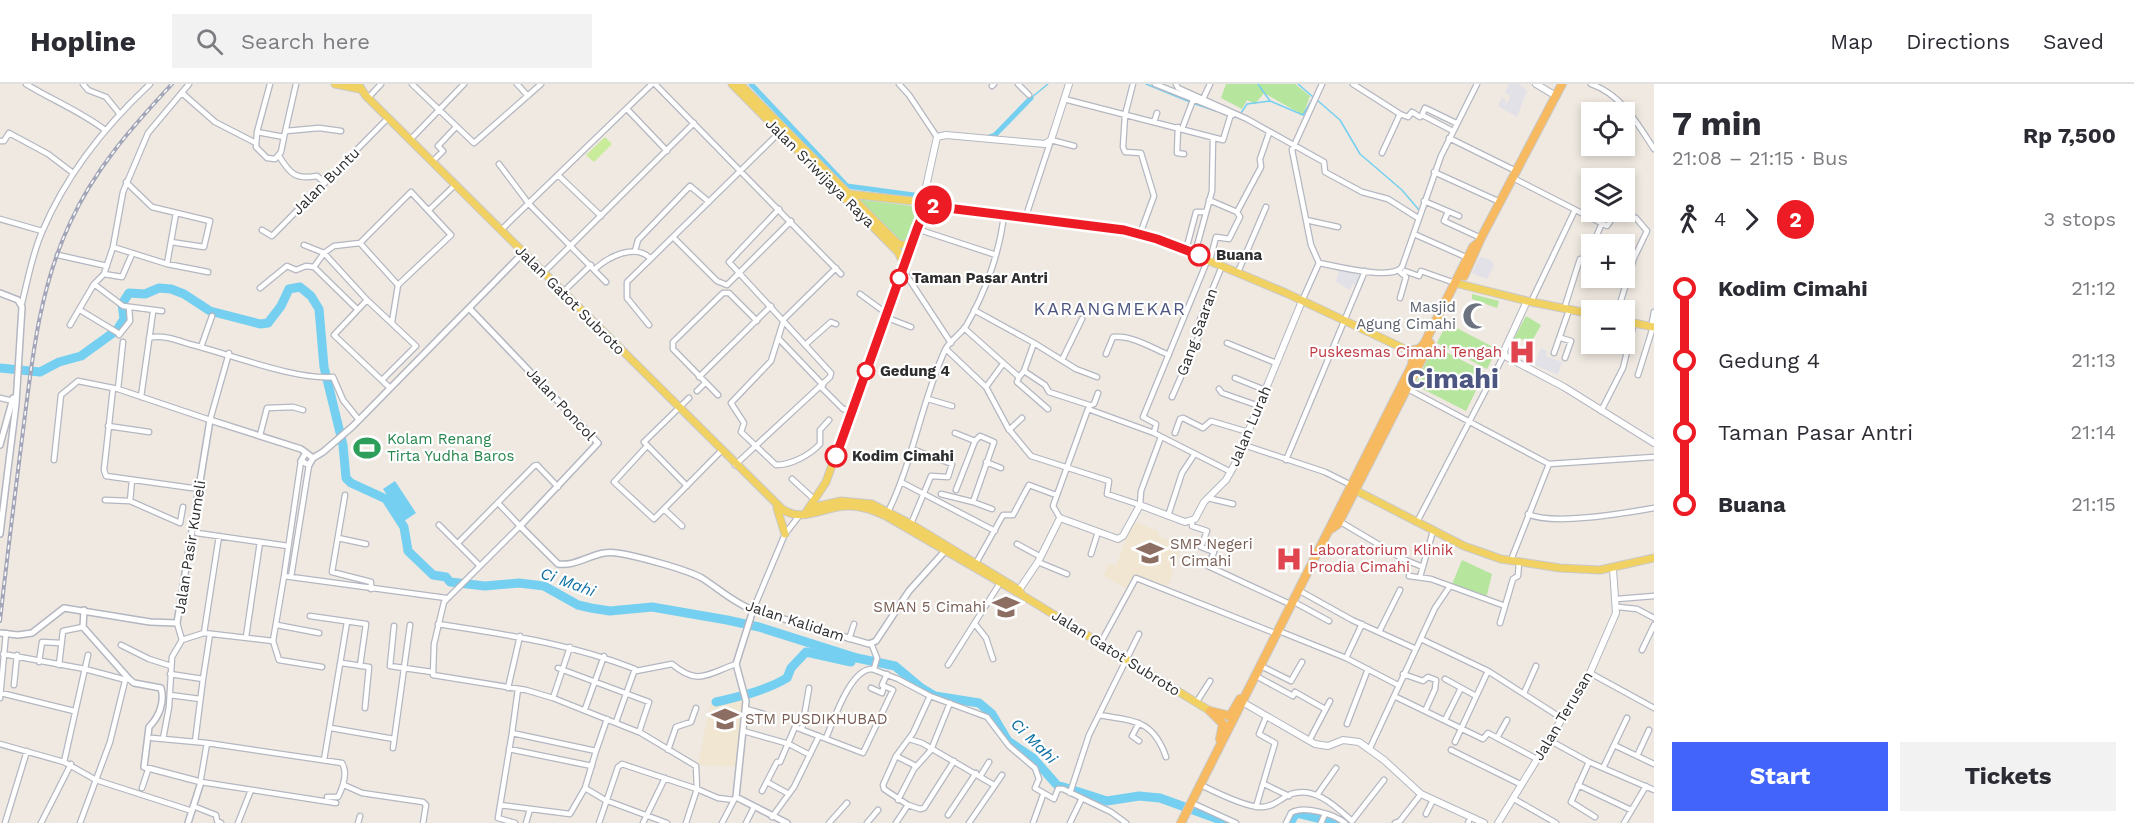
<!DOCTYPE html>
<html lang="en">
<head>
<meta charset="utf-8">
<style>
	:root { --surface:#fff; --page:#f2f2f3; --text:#2b2b33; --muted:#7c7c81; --line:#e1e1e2; --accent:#4264fb }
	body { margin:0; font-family:"Work Sans",sans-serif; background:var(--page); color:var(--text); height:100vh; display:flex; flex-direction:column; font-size:22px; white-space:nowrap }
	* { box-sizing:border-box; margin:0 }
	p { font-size:20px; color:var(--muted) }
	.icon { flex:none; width:33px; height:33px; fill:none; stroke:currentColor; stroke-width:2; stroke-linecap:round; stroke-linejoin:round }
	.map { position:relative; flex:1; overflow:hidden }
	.details { display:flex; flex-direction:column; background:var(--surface); width:480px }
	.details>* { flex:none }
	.badge { padding:0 12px; border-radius:20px; font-size:21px; line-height:39px }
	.tools { position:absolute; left:1581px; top:18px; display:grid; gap:12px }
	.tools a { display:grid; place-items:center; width:54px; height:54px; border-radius:0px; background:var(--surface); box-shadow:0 3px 9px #0003; font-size:30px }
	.map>.badge { position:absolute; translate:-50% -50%; box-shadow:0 0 0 3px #fff }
	.legs { display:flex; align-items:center; gap:9px; height:66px; padding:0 18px; font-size:20px }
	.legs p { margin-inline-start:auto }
	.head { display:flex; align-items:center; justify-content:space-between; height:102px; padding:0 18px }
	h1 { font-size:33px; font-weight:700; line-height:45px }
	.button { display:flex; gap:12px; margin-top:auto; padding:12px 18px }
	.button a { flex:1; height:69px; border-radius:0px; background:var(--accent); color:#fff; font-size:24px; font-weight:700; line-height:69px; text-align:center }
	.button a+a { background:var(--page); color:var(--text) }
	ul { padding:0 18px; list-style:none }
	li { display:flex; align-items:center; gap:21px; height:72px; font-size:22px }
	li i { display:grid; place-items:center; width:9px; height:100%; margin:0 8px; background:currentColor }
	li i::after { content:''; width:15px; height:15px; margin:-8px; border:4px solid; border-radius:50%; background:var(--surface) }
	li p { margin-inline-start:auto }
	li:first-child i { background:linear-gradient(#0000 50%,currentColor 0) }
	li:last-child i { background:linear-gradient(currentColor 50%,#0000 0) }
	header { display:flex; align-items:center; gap:36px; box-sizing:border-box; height:84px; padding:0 30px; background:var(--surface); border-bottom:2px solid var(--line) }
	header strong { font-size:28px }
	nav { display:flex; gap:33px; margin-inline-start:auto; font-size:21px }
	.search { width:420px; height:54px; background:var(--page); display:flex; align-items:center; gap:15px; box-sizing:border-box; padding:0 21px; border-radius:0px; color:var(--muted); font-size:22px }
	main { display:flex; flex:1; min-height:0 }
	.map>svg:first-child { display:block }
	.industrial { fill:#e3e1e8 }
	.education { fill:#f0e6d1 }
	.green { fill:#b6e59e }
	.pitch { fill:#c9ec9a }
	.water { fill:#75cff0 }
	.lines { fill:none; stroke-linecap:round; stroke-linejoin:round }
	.stream { stroke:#75cff0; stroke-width:1.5 }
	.canal { stroke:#75cff0; stroke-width:5 }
	.river { stroke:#75cff0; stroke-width:9 }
	.minor-casing { stroke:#b4b7c1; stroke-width:7 }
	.tertiary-casing { stroke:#b4b7c1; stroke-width:8 }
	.secondary-casing { stroke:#b4b7c1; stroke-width:8 }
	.primary-casing { stroke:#c9c9c9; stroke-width:9 }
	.trunk-casing { stroke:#c9c9c9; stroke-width:10 }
	.minor { stroke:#fff; stroke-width:4.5 }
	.tertiary { stroke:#fff; stroke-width:5 }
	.secondary { stroke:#fff; stroke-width:6 }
	.primary { stroke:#f2d163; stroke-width:7 }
	.trunk { stroke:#f8ba60; stroke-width:8 }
	.rail-casing { stroke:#a3a6b8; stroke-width:4 }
	.rail { stroke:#fff; stroke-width:1.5; stroke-dasharray:4.5; stroke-linecap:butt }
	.line-1-casing { stroke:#fff; stroke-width:14 }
	.line-1 { stroke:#ed1c24; stroke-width:9 }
	.stop-1-dot { fill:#fff; stroke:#ed1c24; stroke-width:3 }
	.labels { text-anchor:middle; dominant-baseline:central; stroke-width:4.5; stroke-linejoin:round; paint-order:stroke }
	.street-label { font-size:15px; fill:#2e2e2e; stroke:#fff }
	.stop-label { font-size:15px; font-weight:bold; fill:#2e2e2e; stroke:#fff; text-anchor:start }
	.worship-label { font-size:15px; fill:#5b616d; stroke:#fff; text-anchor:end }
	.health-label { font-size:15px; fill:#be3a42; stroke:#fff; text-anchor:end }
	.leisure-label { font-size:15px; fill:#27864d; stroke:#fff; text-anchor:start }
	.education-label { font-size:15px; fill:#785e54; stroke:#fff; text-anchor:start }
	.water-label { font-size:16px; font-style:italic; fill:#0d6fa3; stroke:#fff }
	.quarter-label { font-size:18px; letter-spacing:1.5px; fill:#4d5680; stroke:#fff }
	.town-label { font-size:27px; font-weight:bold; fill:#4d5680; stroke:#fff }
</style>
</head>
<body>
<header>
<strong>Hopline</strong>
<div class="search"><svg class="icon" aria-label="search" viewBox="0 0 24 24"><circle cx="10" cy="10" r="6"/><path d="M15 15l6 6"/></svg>Search here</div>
<nav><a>Map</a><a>Directions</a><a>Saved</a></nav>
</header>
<main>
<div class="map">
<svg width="1654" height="739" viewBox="0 0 1654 739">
	<rect width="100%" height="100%" fill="#efe9e1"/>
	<path class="industrial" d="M1509 0H1518L1527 6 1517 33 1498 22 1502 13 1506 16 1505 20 1508 18 1510 12 1505 8Z
		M1480 173 1491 176 1494 182 1487 195 1472 189Z
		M1339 186 1359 189 1361 192 1357 201 1353 200 1350 206 1336 198Z
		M1541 264 1547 267 1546 272 1562 278 1558 291 1534 281Z"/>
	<path class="education" d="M1133 437 1158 447 1159 452 1170 456 1183 458 1168 502 1135 491 1129 506 1103 492 1109 480 1116 482Z
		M745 613 738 683 698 681 710 620Z"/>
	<path class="green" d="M1226 0H1295L1310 12 1303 31 1264 9 1255 20 1247 16 1242 25 1221 14Z
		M856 115 920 123 904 166Z
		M1472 210 1499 217 1497 224 1472 215Z
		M1526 232 1541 241 1531 259 1519 254 1509 264Z
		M1447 239 1497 265 1487 285 1437 259Z
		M1434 262 1485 288 1466 327 1415 301Z
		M1462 476 1492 490 1486 515 1452 500Z"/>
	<path class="pitch" d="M605 53 612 60 594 78 586 71Z"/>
	<path class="water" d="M395 397 416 429 404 437 383 405Z"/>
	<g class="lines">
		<path class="stream" d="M1146 0 1190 18
			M1258 0 1270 17 1303 31 1313 14
			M1298 0 1313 13
			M1031 14 1048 0
			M1317 16 1340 36 1360 70 1402 106 1419 126
			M1195 20 1216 27
			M1241 29 1247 20 1270 17"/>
		<path class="canal" d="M751 0 847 102 921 112
			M989 53 995 51 1031 14"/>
		<path class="river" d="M0 284 40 288 59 278 81 272 117 246 124 235 122 220 129 209 145 210 159 204 171 205 184 210 210 227 260 240 268 239 281 222 289 205 300 203 311 212 319 225 324 283 343 361 346 394 351 399 386 415 404 443 408 467 433 491 446 493 450 498 485 502 519 499 544 502 578 521 591 524 610 527 652 523 727 536 759 543 857 574 895 582 920 603 935 612 979 619 992 630 1008 657 1033 674 1057 701 1107 717 1139 712 1160 714 1229 739
			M716 618C741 612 765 607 787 594L791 584 806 568 851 578
			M1290 739 1296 729 1337 739"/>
		<defs>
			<path id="minor" d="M26 0C52 16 80 27 105 46
				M83 0 88 6 106 13 119 29
				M412 0 474 59 541 0
				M517 0 528 12
				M655 0 841 190
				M899 0 909 11 937 53
				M1018 0 1029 11
				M1133 0 1125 31 1123 63 1125 68 1141 69 1154 112 1140 150
				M1155 0 1233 31
				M1176 0 1178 4 1247 35 1324 78 1325 88 1362 108 1388 115 1418 134
				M1322 0 1292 66 1311 161 1319 179C1336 182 1391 197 1402 183L1441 72 1477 0
				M1353 0 1400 30 1408 33 1412 28 1420 33 1422 31 1453 47
				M1591 0C1622 11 1637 39 1654 65
				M992 2 994 0
				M182 9 215 38 254 58
				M368 14 381 0
				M1064 15 1223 56 1231 30
				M1203 15 1210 0
				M627 25 667 67
				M1422 31 1425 24 1456 39
				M1154 38 1157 29
				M1178 43 1177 69 1184 70
				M1182 45 1193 16
				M286 47 319 44 341 47
				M257 48 270 0
				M284 53 281 68 275 75 267 74 256 63 257 48 284 53 296 0
				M1449 54 1516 87
				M410 56 464 0
				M0 57H4L9 49 48 70 73 89
				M1382 69 1400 30
				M279 72C290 90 296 96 317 92L325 99
				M432 78 443 67 438 62 455 44
				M499 80 529 120 606 198
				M1434 88 1500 118
				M558 91 601 132
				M1513 94 1607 142 1617 128
				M126 98 152 123 210 137 204 163 171 158
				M1209 116 1237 128
				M1424 117 1459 132
				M429 126 455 101
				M1448 128 1444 137 1481 154
				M1026 132 1051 56 1074 62
				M0 135 42 147
				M1306 136 1338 143
				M917 145 996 171
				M262 146 272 152 388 34
				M501 146 652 0
				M1414 150 1468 174
				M673 153 717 197 727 201 791 137
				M360 159 398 201
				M1593 160 1602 139
				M304 161 324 169 367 216 416 262 382 296
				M113 163 167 180 208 188
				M1186 166 1196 128H1206
				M635 167 638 156 690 102 709 118
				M1195 169 1212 107 1213 54
				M58 171 107 182
				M1210 176 1216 153 1229 155 1240 133 1237 128 1261 83 1260 75 1269 49
				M167 180 176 129
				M314 183 357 225
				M595 185C608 173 635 159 650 174
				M903 186 951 259
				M1399 187 1406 193 1400 214
				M1405 187 1419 192 1421 187 1455 199
				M1238 188 1266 123
				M543 189 694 39
				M104 190 122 193 132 170
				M94 200 123 222 162 227
				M260 204 287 182 296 186 306 182 314 183 324 169 334 162 360 159 411 108 451 151 398 201 392 238
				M563 208 591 181
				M860 210 886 229
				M367 216 334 251 390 304
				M1302 217 1319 179
				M1531 218 1575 126
				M22 219C28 195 32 171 42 148 66 91 105 42 150 0
				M1564 225 1580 175 1588 174 1592 165
				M80 226 118 249
				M974 226 1034 259 1024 287
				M1618 226 1634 174 1647 147 1636 134 1623 128
				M885 233 911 243
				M70 241 94 200 104 190 113 163 123 108 148 49 189 0
				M649 241 627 214V198L780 48
				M1651 243 1654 228
				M964 244 1019 293 1024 287 1045 301 1049 308 1089 321
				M119 251 130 237 129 223
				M149 254C161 250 177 256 189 260 230 270 294 296 333 293L343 316 359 336
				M778 254 823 301
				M1561 254 1571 257 1565 274
				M1034 259 1076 285 1097 293
				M1227 259 1276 279
				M805 261 831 238 836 240
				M201 263 212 232
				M946 265 986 303 1008 344 1031 372 1109 397 1107 410 1140 421 1141 407 1161 353
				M1554 269 1569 226
				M1106 270 1113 253C1132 251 1152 264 1169 271
				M1062 276 1082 235
				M1638 291 1653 243
				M699 293 771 222
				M1019 293 1017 298 1048 325
				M1235 294 1265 306
				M820 302 843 325 852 327
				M986 303 1003 280
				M113 304 104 386 106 392 199 405
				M1406 304 1549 380
				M118 305 123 258
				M1219 305 1222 309 1259 322
				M697 307 705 299
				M718 311 673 265V258L723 209H729L757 237
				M141 313 153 228
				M1172 313 1198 254 1199 238 1222 182
				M0 314 13 317
				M928 315 952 322
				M1089 322 1094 320 1098 309
				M1088 325 1154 349 1231 388
				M1601 327 1623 284 1634 239
				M829 336 820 346V360C810 371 791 381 776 381L741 348 744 339 731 319 771 277 784 235 836 184
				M108 342 149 348
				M1009 346 1022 334
				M955 349 975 357 980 352 994 358 973 418 992 425
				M1154 349 1156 340 1143 333 1208 175
				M1175 349 1180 335 1183 334 1203 344 1211 337 1248 348
				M260 351 267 324 293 323 303 326
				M1244 361 1325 388 1351 401
				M647 362 614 398 654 435 721 367
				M54 376 61 311 78 297 118 305 210 336 229 269
				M1286 376 1365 187
				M986 378 1001 384
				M1549 380 1654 373
				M735 381 830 293 831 289 729 178 779 125
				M792 395 815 416
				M132 396 130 417 180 439 183 423
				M901 398 995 447
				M687 402 644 358 689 314
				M956 406 975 357
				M941 410 973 418
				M345 411 332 488 371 498V505
				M1208 414 1233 420
				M105 416 130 417
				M498 419 520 442 444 518 434 560 433 591 526 606 553 614 641 649 696 682 697 705 718 714 734 716 736 713
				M665 426 682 442
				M887 430C913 378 921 319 945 266 949 257 960 251 966 242 985 209 1000 168 1004 130
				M1528 430C1553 442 1625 429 1654 424
				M1168 432 1182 389 1194 371
				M1060 434 1053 422 1088 325
				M1192 437V442L1207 447 1201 463 1214 468 1208 482 1292 521
				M1339 437 1403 475 1423 483
				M1417 438 1504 271
				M911 440 931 392 948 393 952 380 912 365
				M439 441 480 482
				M197 449 288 462
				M338 454 366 460
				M458 459 534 382 537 381 558 403
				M1017 460 1041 473
				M1091 470 1098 448
				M1511 476 1549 380
				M1038 478 1067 490
				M975 481 1003 431H1013L1029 401 1056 411
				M284 492 301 377
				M1409 492 1431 495 1505 522
				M291 493 309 381
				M1420 493 1433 447
				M1300 507 1352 536 1416 565
				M1617 515 1654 512
				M1294 518 1329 537
				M1618 523 1637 525 1654 534
				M753 526 785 450 799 432
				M310 532 366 540 360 582
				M177 539 182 556
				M1500 539 1513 495 1518 492 1519 478
				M438 540C508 551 568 559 635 585L616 638
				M975 540 986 554 993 575
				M277 541 319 549
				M394 542 390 582 432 588
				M1279 547 1346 574 1398 601
				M1379 548 1400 506
				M204 549 219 452
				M246 553 260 458
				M849 555 854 540
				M1421 555 1488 587 1563 635
				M871 559 877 574 874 585
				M1100 560 1136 494 1277 550
				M121 561 149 575 171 582
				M1642 566 1654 541
				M3 570 85 585 126 596
				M1346 574 1362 540
				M39 578 42 558 60 559
				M342 579 369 583 365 624
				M59 581 63 547 83 543
				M948 581 1000 499
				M1261 582 1291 597 1302 578
				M322 583 279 576 273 557 284 492 446 514
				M558 584 649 618 639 648
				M636 587 672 580C698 602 707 590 736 580
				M1590 589 1654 624
				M170 590 203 595 195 658
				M1403 590 1423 597 1428 593 1436 596 1435 605 1426 625
				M1256 592 1293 612 1295 608 1325 625
				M203 595 210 550
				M1445 595 1476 612
				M14 601 17 571
				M508 604 520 552
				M871 604 882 609 884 602
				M518 605 512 649 596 667 585 704 605 716 667 739
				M1 609 74 627
				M1524 609 1536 582
				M170 611 200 615
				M1394 612 1483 655 1488 649 1537 675
				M0 614 6 549
				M553 614 570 563
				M1196 619 1210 597
				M585 625 604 572
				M746 625 764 630
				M1099 631C1133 637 1153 635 1166 673
				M1445 636 1461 604
				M1347 640 1368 585
				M331 644 394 655
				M802 645 809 604
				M743 647 789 660 810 671
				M512 649 498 734 515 739
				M152 654 207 659 342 679C348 689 343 703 338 713H327
				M826 654C834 636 850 585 872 585L898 595 930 612 987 633 1009 662 1035 684 1039 695 1035 704 1054 715 1058 705H1063L1111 728 1126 739
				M1497 654 1507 636
				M163 655 169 623 172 573 182 556 204 549 273 557
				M909 655 922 659 994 701
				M1549 656 1589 678 1654 706
				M1139 657 1132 652 1139 639
				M1309 657 1330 617
				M1455 658 1488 587
				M0 660 64 678 96 696 192 727
				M1614 661 1654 680
				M393 664 410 541
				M1370 664 1435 524 1450 502
				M509 665 592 682
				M668 666 676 643 691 638 696 624
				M1451 666 1522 701
				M596 667 607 635
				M896 672 916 682
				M1637 672 1649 646
				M324 676 347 538
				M64 678 88 571
				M1589 678 1571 718 1595 733
				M1603 684 1627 634
				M981 691 989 678
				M201 694 207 659
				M201 698 336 719
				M767 698 789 710
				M1264 700 1289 712
				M344 701 362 709 423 718 426 721 423 739
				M1201 701C1215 708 1248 724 1262 723 1274 723 1281 714 1291 710 1316 702 1336 723 1352 737L1384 696
				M1578 701 1631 726
				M142 704 148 686
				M762 707 777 678H780L795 643 863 669 893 606 882 601 887 590
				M1070 709 1089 651 1139 550
				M1317 711 1336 684
				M1514 715 1556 739
				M898 716 914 685 931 666 950 619
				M1192 719 1236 739
				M500 721 570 730 585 704
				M908 721 920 725 924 724 954 677
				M193 722 216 731 217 737 221 739
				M1256 723 1275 659 1259 650 1266 633
				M1426 730 1433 716
				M948 731 976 689
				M772 733 794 703 819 652
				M5 739 27 667
				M41 739 71 680
				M80 739 110 658 125 597
				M238 739 251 706
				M358 739 360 732
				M526 739 530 725
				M599 739 618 683 622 680 697 705 686 739
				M643 739 665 694
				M722 739 734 716
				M746 739 754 723
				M829 739 847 719
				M867 739 878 726
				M896 739 908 721 884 705 883 701 896 672 913 649 930 612
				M969 739 1002 691
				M1033 739 1043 711
				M1070 739 1082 714
				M1286 739 1291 729C1303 721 1334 730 1345 739
				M1321 739 1325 730
				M1395 739 1400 737 1421 710
				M1468 739 1469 737
				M1624 739 1646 702"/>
			<path id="tertiary" d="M0 209 18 216 22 223 16 320 0 450
				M469 224 598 359 520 442 558 480C579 483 596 465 617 469 637 472 685 485 702 494 719 505 734 519 753 526L869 560 876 557 909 507 945 467
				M0 361 13 314
				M313 374 323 368 353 342 523 169
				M84 526 83 543 129 595 134 599 161 604C165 618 159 633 149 643L144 683 201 698 188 739
				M753 526 736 580 746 617 736 713 787 739
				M0 549 18 551 32 549 64 524 150 538 177 539 210 336 301 365 313 374 309 381 301 377 305 370"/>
			<path id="secondary" d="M1536 0 1556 12
				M918 139 937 53 946 51 1045 60 1051 56 1069 0
				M1527 217 1504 267 1505 272 1564 303 1654 359
				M1019 506 1038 478 1060 434 1118 455 1123 452 1140 421 1185 438 1195 435 1204 418 1226 396 1235 380 1302 217
				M1244 619 1315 660 1328 662 1343 656 1359 658 1384 676 1421 710 1484 739
				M1498 739 1590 589 1616 529 1613 485"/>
			<path id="primary" d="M335 0 360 5
				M358 0 366 12 782 425C804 440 825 421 850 422 863 422 874 427 886 432L1022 511 1210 627
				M732 0 898 168 904 180
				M740 0 897 159 903 161 912 158
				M849 110 922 118
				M1455 199 1527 217 1592 230
				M1624 237 1654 243
				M1355 406 1464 462 1501 475 1560 484 1600 486 1654 474
				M777 424 785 450
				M810 424 841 417 872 420 911 440 1019 506 1022 511
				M805 430 826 398 917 145 923 130 931 121 1106 143 1157 155 1286 209 1409 267"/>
			<path id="trunk" d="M1464 192 1481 154 1562 0
				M1331 445 1338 440 1430 259
				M1210 627 1223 640 1220 655
				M1210 627 1230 632 1240 615
				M1181 739 1412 281 1413 274 1409 267 1419 265 1424 260 1473 163 1479 158"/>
		</defs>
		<use href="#minor" class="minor-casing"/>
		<use href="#tertiary" class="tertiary-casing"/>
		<use href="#secondary" class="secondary-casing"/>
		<use href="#primary" class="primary-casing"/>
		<use href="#trunk" class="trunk-casing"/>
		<use href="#minor" class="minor"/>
		<use href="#tertiary" class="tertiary"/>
		<use href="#secondary" class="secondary"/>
		<use href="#primary" class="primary"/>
		<use href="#trunk" class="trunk"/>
		<defs>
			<path id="rail" d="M0 537C7 473 15 410 23 347 32 276 39 205 70 139 94 86 132 43 172 0"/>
		</defs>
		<use href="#rail" class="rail-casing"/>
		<use href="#rail" class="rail"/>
	</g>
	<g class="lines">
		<defs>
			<path id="line-1" d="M836 372 917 145 923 130 931 122 1124 146 1157 155 1199 171"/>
		</defs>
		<use href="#line-1" class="line-1-casing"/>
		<use href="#line-1" class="line-1"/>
	</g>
	<defs>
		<symbol id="mosque-bare" viewBox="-9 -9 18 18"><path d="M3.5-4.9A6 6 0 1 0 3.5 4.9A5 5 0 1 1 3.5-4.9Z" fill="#6b7280" stroke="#fff" stroke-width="2.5" paint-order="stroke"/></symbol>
		<symbol id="hospital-bare" viewBox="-9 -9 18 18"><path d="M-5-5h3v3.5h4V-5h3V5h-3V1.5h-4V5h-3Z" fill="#e0444e" stroke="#fff" stroke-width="2.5" paint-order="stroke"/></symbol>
		<symbol id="stadium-bare" viewBox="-9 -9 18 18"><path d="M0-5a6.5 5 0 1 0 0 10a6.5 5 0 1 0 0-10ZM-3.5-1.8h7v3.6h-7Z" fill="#2e9e5b" stroke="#fff" stroke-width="2.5" paint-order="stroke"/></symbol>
		<symbol id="school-bare" viewBox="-9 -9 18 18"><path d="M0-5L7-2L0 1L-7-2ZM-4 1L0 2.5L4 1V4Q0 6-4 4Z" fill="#8d6e63" stroke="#fff" stroke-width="2.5" paint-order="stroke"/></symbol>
	</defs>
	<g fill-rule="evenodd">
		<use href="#mosque-bare" x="1457" y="213" width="38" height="38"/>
		<use href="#hospital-bare" x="1503" y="249" width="38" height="38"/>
		<use href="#stadium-bare" x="348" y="345" width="38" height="38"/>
		<use href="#school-bare" x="1131" y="450" width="38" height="38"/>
		<use href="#hospital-bare" x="1270" y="456" width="38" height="38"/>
		<use href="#school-bare" x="987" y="504" width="38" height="38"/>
		<use href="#school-bare" x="706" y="616" width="38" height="38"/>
	</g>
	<g class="stop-1-dot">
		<circle cx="1199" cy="171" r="10"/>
		<circle cx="899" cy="194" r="8"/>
		<circle cx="866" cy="287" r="8"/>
		<circle cx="836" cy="372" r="10"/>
	</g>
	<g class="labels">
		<g class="street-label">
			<text transform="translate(820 89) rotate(45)">Jalan Sriwijaya Raya</text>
			<text transform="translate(326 97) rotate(-45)">Jalan Buntu</text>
			<text transform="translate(570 216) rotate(45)">Jalan Gatot Subroto</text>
			<text transform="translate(1197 248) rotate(-70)">Gang Saaran</text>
			<text transform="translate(561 320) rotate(47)">Jalan Poncol</text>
			<text transform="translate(1250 342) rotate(-67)">Jalan Lurah</text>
			<text transform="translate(190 463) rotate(-81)">Jalan Pasir Kumeli</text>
			<text transform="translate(795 537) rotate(18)">Jalan Kalidam</text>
			<text transform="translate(1116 569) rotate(32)">Jalan Gatot Subroto</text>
			<text transform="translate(1563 632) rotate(-59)">Jalan Terusan</text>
		</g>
		<g class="stop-label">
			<text x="1216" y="171">Buana</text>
			<text x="912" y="194">Taman Pasar Antri</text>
			<text x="880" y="287">Gedung 4</text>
			<text x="852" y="372">Kodim Cimahi</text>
		</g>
		<g class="worship-label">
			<text x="1456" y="223">Masjid<tspan x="1456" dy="17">Agung Cimahi</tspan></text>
		</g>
		<g class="health-label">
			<text x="1502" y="268">Puskesmas Cimahi Tengah</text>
			<text x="1309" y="466" text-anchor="start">Laboratorium Klinik<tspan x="1309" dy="17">Prodia Cimahi</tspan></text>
		</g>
		<g class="leisure-label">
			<text x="387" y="355">Kolam Renang<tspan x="387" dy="17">Tirta Yudha Baros</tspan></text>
		</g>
		<g class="education-label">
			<text x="1170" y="460">SMP Negeri<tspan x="1170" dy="17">1 Cimahi</tspan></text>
			<text x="986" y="523" text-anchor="end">SMAN 5 Cimahi</text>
			<text x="745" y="635">STM PUSDIKHUBAD</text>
		</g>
		<g class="water-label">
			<text transform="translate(568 498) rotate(20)">Ci Mahi</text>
			<text transform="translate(1034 657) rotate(44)">Ci Mahi</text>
		</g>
		<g class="quarter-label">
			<text x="1110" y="224">KARANGMEKAR</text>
		</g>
		<g class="town-label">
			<text x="1453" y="295">Cimahi</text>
		</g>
	</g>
</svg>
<div class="tools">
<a><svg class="icon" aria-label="locate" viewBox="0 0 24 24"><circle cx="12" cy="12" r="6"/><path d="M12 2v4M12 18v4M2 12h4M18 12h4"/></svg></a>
<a><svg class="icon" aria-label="layers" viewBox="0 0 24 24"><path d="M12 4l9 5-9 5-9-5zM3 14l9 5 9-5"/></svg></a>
<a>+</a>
<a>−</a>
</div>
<b class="badge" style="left:933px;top:121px;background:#ed1c24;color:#fff">2</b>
</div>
<section class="details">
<div class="head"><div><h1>7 min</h1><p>21:08 – 21:15 · Bus</p></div><b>Rp 7,500</b></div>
<div class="legs"><svg class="icon" aria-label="walk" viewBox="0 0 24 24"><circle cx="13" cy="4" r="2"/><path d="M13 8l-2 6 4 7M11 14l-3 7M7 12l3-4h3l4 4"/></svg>4<svg class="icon" aria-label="forward" viewBox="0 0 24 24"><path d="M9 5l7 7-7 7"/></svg><b class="badge" style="background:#ed1c24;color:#fff">2</b><p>3 stops</p></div>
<ul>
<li><i style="color:#ed1c24"></i><b>Kodim Cimahi</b><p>21:12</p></li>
<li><i style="color:#ed1c24"></i><span>Gedung 4</span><p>21:13</p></li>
<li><i style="color:#ed1c24"></i><span>Taman Pasar Antri</span><p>21:14</p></li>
<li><i style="color:#ed1c24"></i><b>Buana</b><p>21:15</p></li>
</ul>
<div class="button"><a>Start</a><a>Tickets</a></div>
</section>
</main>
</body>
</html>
